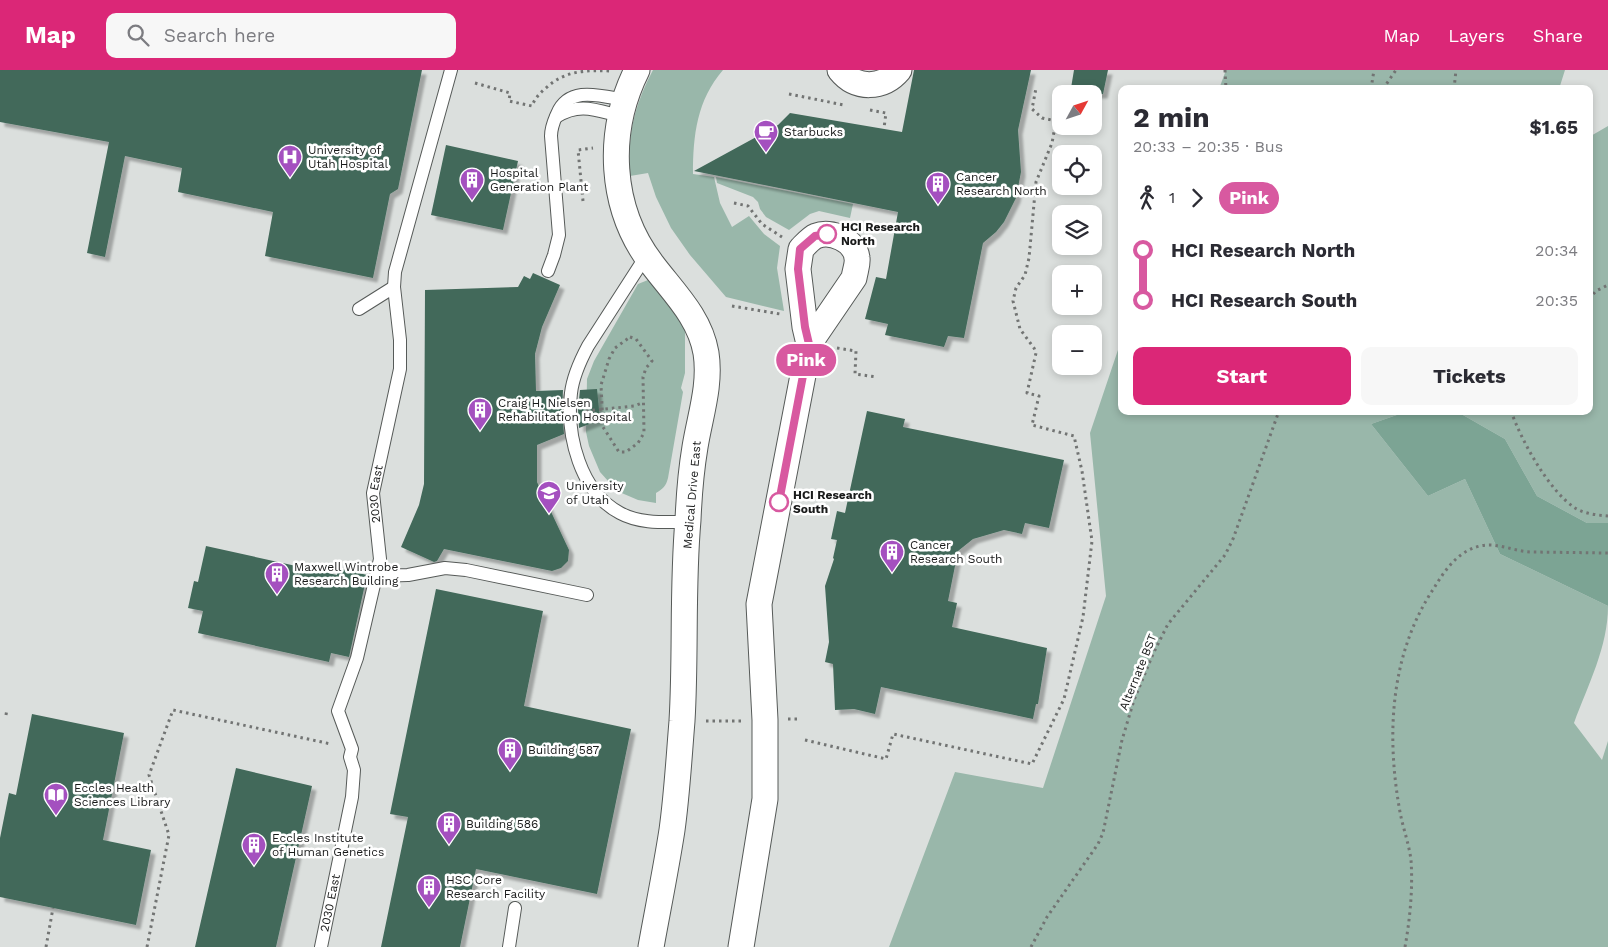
<!DOCTYPE html>
<html lang="en">
<head>
<meta charset="utf-8">
<style>
	:root { --surface:#fff; --page:#f7f7f7; --text:#2b2b33; --muted:#7c7c81; --accent:#db2777 }
	body { margin:0; font-family:"Work Sans",sans-serif; background:var(--page); color:var(--text); height:100vh; display:flex; flex-direction:column; font-size:19px; white-space:nowrap }
	* { box-sizing:border-box; margin:0 }
	p { font-size:16px; color:var(--muted) }
	.icon { flex:none; width:28px; height:28px; fill:none; stroke:currentColor; stroke-width:2; stroke-linecap:round; stroke-linejoin:round }
	.map { position:relative; flex:1; overflow:hidden }
	.sheet { position:absolute; left:1118px; top:15px; width:475px; height:330px; display:flex; flex-direction:column; background:var(--surface); border-radius:10px; box-shadow:0 2px 8px #0003 }
	.sheet>* { flex:none }
	.badge { padding:0 10px; border-radius:16px; font-size:18px; line-height:32px }
	.needle { width:32px; rotate:50deg }
	.controls { position:absolute; left:1052px; top:15px; display:grid; gap:10px }
	.controls a { display:grid; place-items:center; width:50px; height:50px; border-radius:10px; background:var(--surface); box-shadow:0 2px 8px #0003; font-size:25px }
	.map>.badge { position:absolute; translate:-50% -50%; box-shadow:0 0 0 2px #fff }
	.legs { display:flex; align-items:center; gap:8px; height:55px; padding:0 15px; font-size:16px }
	.legs p { margin-inline-start:auto }
	.headline { display:flex; align-items:center; justify-content:space-between; height:85px; padding:0 15px }
	h1 { font-size:28px; font-weight:700; line-height:38px }
	.action { display:flex; gap:10px; margin-top:auto; padding:10px 15px }
	.action a { flex:1; height:58px; border-radius:10px; background:var(--accent); color:#fff; font-size:20px; font-weight:700; line-height:58px; text-align:center }
	.action a+a { background:var(--page); color:var(--text) }
	ul { padding:0 15px; list-style:none }
	li { display:flex; align-items:center; gap:18px; height:50px; font-size:19px }
	li i { display:grid; place-items:center; width:8px; height:100%; margin:0 6px; background:currentColor }
	li i::after { content:''; width:12px; height:12px; margin:-6px; border:4px solid; border-radius:50%; background:var(--surface) }
	li p { margin-inline-start:auto }
	li:first-child i { background:linear-gradient(#0000 50%,currentColor 0) }
	li:last-child i { background:linear-gradient(currentColor 50%,#0000 0) }
	header { display:flex; align-items:center; gap:30px; box-sizing:border-box; height:70px; padding:0 25px; background:var(--accent); color:#fff }
	header strong { font-size:24px }
	nav { display:flex; gap:28px; margin-inline-start:auto; font-size:18px }
	.search { width:350px; height:45px; background:var(--page); display:flex; align-items:center; gap:12px; box-sizing:border-box; padding:0 18px; border-radius:10px; color:var(--muted); font-size:19px }
	.map>svg:first-child { display:block }
	.green { fill:#99b7aa }
	.forest { fill:#7ca494 }
	.building { fill:#42695a; filter:url(#shadow) }
	.lines { fill:none; stroke-linecap:round; stroke-linejoin:round }
	.lane-casing { stroke:#565a58; stroke-width:14 }
	.street-casing { stroke:#565a58; stroke-width:27 }
	.path { stroke:#727473; stroke-width:3; stroke-dasharray:2.5 4; stroke-linecap:butt }
	.lane { stroke:#fff; stroke-width:12 }
	.street { stroke:#fff; stroke-width:25 }
	.line-1-casing { stroke:#fff; stroke-width:11 }
	.line-1 { stroke:#d859a0; stroke-width:8 }
	.stop-1-dot { fill:#fff; stroke:#d859a0; stroke-width:2.5 }
	.labels { text-anchor:middle; dominant-baseline:central; stroke-width:5; stroke-linejoin:round; paint-order:stroke }
	.poi-label { font-size:12px; fill:#191a1a; stroke:#fff; text-anchor:start }
	.stop-label { font-size:12px; font-weight:bold; fill:#191a1a; stroke:#fff; text-anchor:start }
	.street-label { font-size:12px; fill:#191a1a; stroke:#fff }
</style>
</head>
<body>
<header>
<strong>Map</strong>
<div class="search"><svg class="icon" aria-label="search" viewBox="0 0 24 24"><circle cx="10" cy="10" r="6"/><path d="M15 15l6 6"/></svg>Search here</div>
<nav><a>Map</a><a>Layers</a><a>Share</a></nav>
</header>
<div class="map">
<svg width="1608" height="877" viewBox="0 0 1608 877">
	<defs>
		<filter id="shadow"><feDropShadow dx="4.5" dy="4.5" stdDeviation="1" flood-color="#0004"/></filter>
	</defs>
	<rect width="100%" height="100%" fill="#dbdfdd"/>
	<path class="green" d="M653 0H723C697 30 693 65 693 104L714 107 720 133 732 157 749 146 764 164 780 176 777 198 784 241 726 227 690 185 671 158 656 127 648 103 630 106C627 66 634 36 653 0Z
		M1226 0H1565L1559 19H1219Z
		M1608 56V453H1587L1537 426 1505 369 1456 341H1589V67Z
		M716 107 853 134 850 148 819 141 810 144 789 160 766 147 760 139 758 132 753 127 717 113Z
		M648 210 659 220 685 258V303L681 318 683 322 668 408C666 416 663 419 656 423V433L638 430 617 421 600 402 589 376 586 362 587 309 594 291 638 214Z
		M1121 271V341H1408L1371 354 1428 426 1465 409 1500 484 1608 536C1608 577 1588 615 1574 653L1602 690 1608 671V877H889L955 702 1043 718 1106 526 1090 363Z"/>
	<path class="forest" d="M1408 341H1456L1505 369 1537 426 1587 453H1608V536L1500 484 1465 409 1428 426 1371 354Z"/>
	<path class="building" d="M0 0H422L398 119 390 124 373 208 265 186 273 142 178 122 182 98 125 86 105 187 87 183 109 72 0 52Z
		M914 0H1031L1018 60 1021 102 1016 128 1004 152 996 162 983 173 964 268 948 266 944 277 885 265 888 254 865 249 876 207 886 209 898 142 694 101 778 55 790 43 902 62Z
		M1074 0H1108L1103 24H1070Z
		M446 75 518 91 503 160 431 145Z
		M533 203 560 215 542 257 535 284 536 321 563 320 562 340 564 364 537 375V412L569 480 568 491 561 498 552 501 444 479 437 491 434 492 401 477 419 435 424 414 425 220 518 217 524 206 530 209Z
		M597 319 600 350 579 358 578 339 580 320Z
		M867 341 905 349 903 357 1064 390 1049 458 1025 453 1022 464 1004 460 973 469 958 481 948 531 957 533 952 557 1047 578 1038 634H1036L1033 649 881 617 875 644 854 639 835 640 833 594 825 592 829 572 825 516 834 489 833 488 837 470 831 469 837 441 845 443Z
		M206 476 337 505 338 498 367 505 349 587 331 583 329 592 198 563 203 541 188 538 194 511 198 512Z
		M436 519 543 541 524 636 631 659 597 824 476 799 460 877H381L408 747 390 744Z
		M32 644 124 663 103 770 151 780 136 855 0 827V768L9 723 16 725Z
		M236 698 312 716 276 877H195Z"/>
	<g class="lines">
		<defs>
			<g id="lane">
				<path d="M556 47C579 32 596 40 620 46"/>
				<path d="M646 186 588 276C580 291 573 306 571 323 566 365 580 422 620 443 640 454 665 452 687 452"/>
				<path d="M548 201 554 185 559 165 551 66C551 57 554 51 557 44 569 15 601 26 625 30"/>
				<path d="M359 239 394 217"/>
				<path d="M376 506 408 505 445 498 466 500 587 525"/>
				<path id="s1" d="M321 877 352 727 354 700 350 687 352 679 338 641 357 588 380 489 373 423 400 299V270L394 217 395 202 451 0"/>
				<path d="M509 877 515 838"/>
			</g>
			<path id="street" d="M637 0C606 62 609 138 652 194 673 222 700 247 706 283 711 315 700 346 695 377 691 401 689 426 688 450 682 517 686 584 682 651 679 687 677 724 672 760 666 799 658 838 651 877
				M840 0C856 20 883 19 899 0
				M741 877 765 729V650L759 534 809 274 854 208C855 201 858 194 857 188 855 170 831 160 816 166 811 168 805 175 801 179L798 199 805 257 809 274"/>
		</defs>
		<use href="#lane" class="lane-casing"/>
		<use href="#street" class="street-casing"/>
		<path class="path" d="M1225 0 1226 19
			M475 13 510 23 509 31 532 36C535 28 540 23 546 18 565 0 587 0 612 1
			M1371 19 1374 0
			M1383 19 1396 0
			M1454 19 1456 0
			M789 24 844 35
			M870 40 886 43 884 58
			M583 131 578 80 593 78
			M734 133 748 136 762 154 782 167
			M1589 229 1596 221 1608 215
			M732 236 780 244
			M630 267 636 269 652 291 646 298 643 307 644 363 638 373 626 382H619L603 357 601 315 609 289 615 278Z
			M837 278 856 281 855 304 877 307
			M586 341 634 336 642 333
			M1511 341C1521 370 1549 421 1575 438 1585 444 1597 445 1608 446
			M6 645 7 639
			M788 649H801
			M706 651H742
			M805 670 886 689 893 664 1032 694 1064 629 1083 547 1092 471 1082 401 1074 366 1032 355 1039 326 1027 323 1036 283 1034 278 1020 259 1013 231 1016 218 1025 205 1029 188 1036 112 1052 73 1056 51 1042 48 1032 39 1036 18
			M46 877 53 838
			M147 877 169 765 149 705 173 640 331 674
			M1031 877 1047 847 1098 774 1103 763 1122 670 1134 630 1153 584 1168 554 1225 485 1233 469 1279 341
			M1405 877C1410 849 1413 818 1411 790 1409 774 1403 758 1400 742 1386 665 1390 584 1434 518 1445 500 1458 481 1480 476 1498 472 1515 482 1533 482L1608 483"/>
		<use href="#lane" class="lane"/>
		<use href="#street" class="street"/>
	</g>
	<g class="lines">
		<defs>
			<path id="line-1" d="M779 432 809 274 805 257 798 199 800 179 815 166 827 164"/>
		</defs>
		<use href="#line-1" class="line-1-casing"/>
		<use href="#line-1" class="line-1"/>
	</g>
	<defs>
		<symbol id="cafe-pin" viewBox="-11 -11 22 30"><path d="M0 17L-7.5 6A9.5 9.5 0 1 1 7.5 6Z" fill="#a450bf" stroke="#fff"/><path d="M-5.5-4.5H6V0H3Q3 3.5 0 3.5H-2.5Q-5.5 3.5-5.5 0ZM3-3.2v2h1.7v-2ZM-6 4.5H4V6H-6Z" fill="#fff"/></symbol>
		<symbol id="hospital-pin" viewBox="-11 -11 22 30"><path d="M0 17L-7.5 6A9.5 9.5 0 1 1 7.5 6Z" fill="#a450bf" stroke="#fff"/><path d="M-5-5h3v3.5h4V-5h3V5h-3V1.5h-4V5h-3Z" fill="#fff"/></symbol>
		<symbol id="building-pin" viewBox="-11 -11 22 30"><path d="M0 17L-7.5 6A9.5 9.5 0 1 1 7.5 6Z" fill="#a450bf" stroke="#fff"/><path d="M-4-6H4V6H1V3H-1V6H-4ZM-2.5-4.3h1.7v1.8h-1.7ZM.8-4.3h1.7v1.8H.8ZM-2.5-1h1.7V.8h-1.7ZM.8-1h1.7V.8H.8Z" fill="#fff"/></symbol>
		<symbol id="university-pin" viewBox="-11 -11 22 30"><path d="M0 17L-7.5 6A9.5 9.5 0 1 1 7.5 6Z" fill="#a450bf" stroke="#fff"/><path d="M0-5L7-2L0 1L-7-2ZM-4 1L0 2.5L4 1V4Q0 6-4 4Z" fill="#fff"/></symbol>
		<symbol id="library-pin" viewBox="-11 -11 22 30"><path d="M0 17L-7.5 6A9.5 9.5 0 1 1 7.5 6Z" fill="#a450bf" stroke="#fff"/><path d="M-6-4Q-3-5.5-.7-3.5V5Q-3 3-6 4ZM6-4Q3-5.5 .7-3.5V5Q3 3 6 4Z" fill="#fff"/></symbol>
	</defs>
	<g fill-rule="evenodd">
		<use href="#cafe-pin" x="752" y="48" width="28" height="38"/>
		<use href="#hospital-pin" x="276" y="73" width="28" height="38"/>
		<use href="#building-pin" x="458" y="96" width="28" height="38"/>
		<use href="#building-pin" x="924" y="100" width="28" height="38"/>
		<use href="#building-pin" x="466" y="326" width="28" height="38"/>
		<use href="#university-pin" x="535" y="409" width="28" height="38"/>
		<use href="#building-pin" x="878" y="468" width="28" height="38"/>
		<use href="#building-pin" x="263" y="490" width="28" height="38"/>
		<use href="#building-pin" x="496" y="666" width="28" height="38"/>
		<use href="#library-pin" x="42" y="711" width="28" height="38"/>
		<use href="#building-pin" x="435" y="740" width="28" height="38"/>
		<use href="#building-pin" x="240" y="761" width="28" height="38"/>
		<use href="#building-pin" x="415" y="803" width="28" height="38"/>
	</g>
	<g class="stop-1-dot">
		<circle cx="827" cy="164" r="9"/>
		<circle cx="779" cy="432" r="9"/>
	</g>
	<g class="labels">
		<g class="poi-label">
			<text x="784" y="62">Starbucks</text>
			<text x="308" y="80">University of<tspan x="308" dy="14">Utah Hospital</tspan></text>
			<text x="490" y="103">Hospital<tspan x="490" dy="14">Generation Plant</tspan></text>
			<text x="956" y="107">Cancer<tspan x="956" dy="14">Research North</tspan></text>
			<text x="498" y="333">Craig H. Nielsen<tspan x="498" dy="14">Rehabilitation Hospital</tspan></text>
			<text x="566" y="416">University<tspan x="566" dy="14">of Utah</tspan></text>
			<text x="910" y="475">Cancer<tspan x="910" dy="14">Research South</tspan></text>
			<text x="294" y="497">Maxwell Wintrobe<tspan x="294" dy="14">Research Building</tspan></text>
			<text x="528" y="680">Building 587</text>
			<text x="74" y="718">Eccles Health<tspan x="74" dy="14">Sciences Library</tspan></text>
			<text x="466" y="754">Building 586</text>
			<text x="272" y="768">Eccles Institute<tspan x="272" dy="14">of Human Genetics</tspan></text>
			<text x="446" y="810">HSC Core<tspan x="446" dy="14">Research Facility</tspan></text>
		</g>
		<g class="stop-label">
			<text x="841" y="157">HCI Research<tspan x="841" dy="14">North</tspan></text>
			<text x="793" y="425">HCI Research<tspan x="793" dy="14">South</tspan></text>
		</g>
		<g class="street-label">
			<text stroke="none"><textPath href="#s1" startOffset="466">2030 East</textPath></text>
			<text transform="translate(692 425) rotate(-85)">Medical Drive East</text>
			<text transform="translate(1138 602) rotate(-68)">Alternate BST</text>
			<text stroke="none"><textPath href="#s1" startOffset="45">2030 East</textPath></text>
		</g>
	</g>
</svg>
<div class="controls">
<a><svg class="needle" viewBox="-14 -14 28 28"><path d="M0-13l5 13h-10z" fill="#e53935"/><path d="M0 13l5-13h-10z" fill="#7c7c81"/></svg></a>
<a><svg class="icon" aria-label="locate" viewBox="0 0 24 24"><circle cx="12" cy="12" r="6"/><path d="M12 2v4M12 18v4M2 12h4M18 12h4"/></svg></a>
<a><svg class="icon" aria-label="layers" viewBox="0 0 24 24"><path d="M12 4l9 5-9 5-9-5zM3 14l9 5 9-5"/></svg></a>
<a>+</a>
<a>−</a>
</div>
<b class="badge" style="left:806px;top:290px;background:#d859a0;color:#fff">Pink</b>
<section class="sheet">
<div class="headline"><div><h1>2 min</h1><p>20:33 – 20:35 · Bus</p></div><b>$1.65</b></div>
<div class="legs"><svg class="icon" aria-label="walk" viewBox="0 0 24 24"><circle cx="13" cy="4" r="2"/><path d="M13 8l-2 6 4 7M11 14l-3 7M7 12l3-4h3l4 4"/></svg>1<svg class="icon" aria-label="forward" viewBox="0 0 24 24"><path d="M9 5l7 7-7 7"/></svg><b class="badge" style="background:#d859a0;color:#fff">Pink</b></div>
<ul>
<li><i style="color:#d859a0"></i><b>HCI Research North</b><p>20:34</p></li>
<li><i style="color:#d859a0"></i><b>HCI Research South</b><p>20:35</p></li>
</ul>
<div class="action"><a>Start</a><a>Tickets</a></div>
</section>
</div>
</body>
</html>
